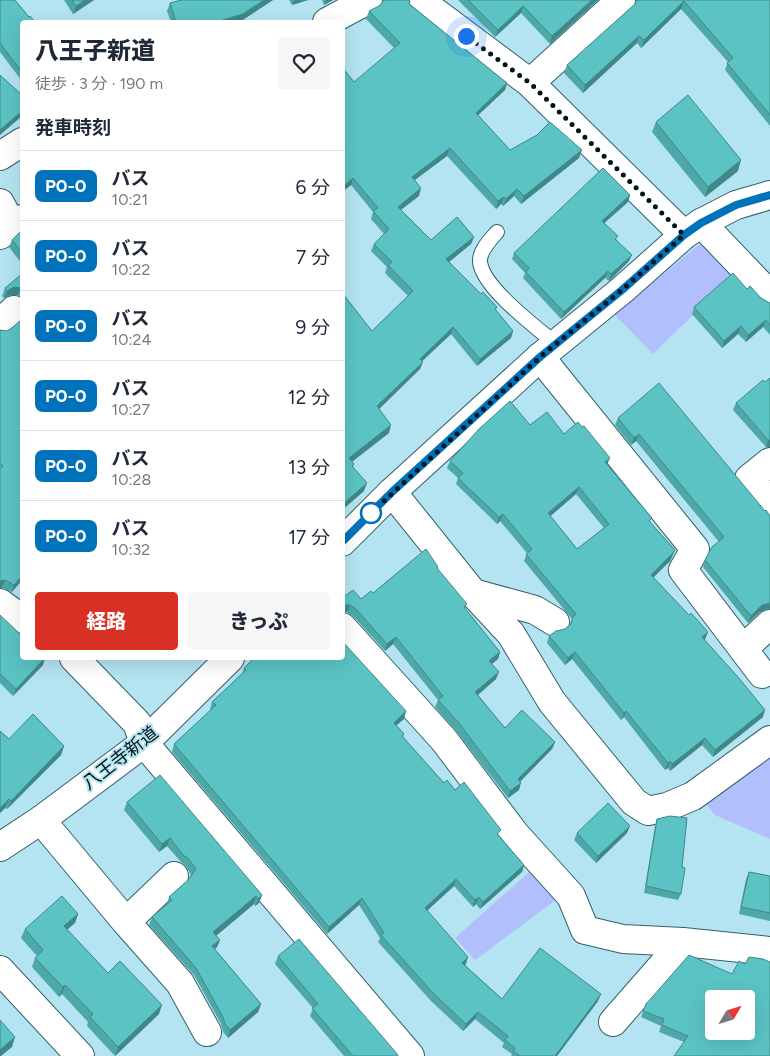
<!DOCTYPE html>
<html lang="ja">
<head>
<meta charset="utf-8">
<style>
	:root { --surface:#fff; --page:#f6f6f7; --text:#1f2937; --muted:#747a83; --line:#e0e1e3; --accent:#d93025 }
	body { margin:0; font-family:Figtree,"Noto Sans JP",sans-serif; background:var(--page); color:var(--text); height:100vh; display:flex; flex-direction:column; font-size:19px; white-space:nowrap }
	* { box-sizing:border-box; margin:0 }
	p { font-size:16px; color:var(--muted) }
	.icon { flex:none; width:28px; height:28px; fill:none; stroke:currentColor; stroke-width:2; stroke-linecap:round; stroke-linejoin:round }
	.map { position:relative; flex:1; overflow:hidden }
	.side { position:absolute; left:20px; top:20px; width:325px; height:640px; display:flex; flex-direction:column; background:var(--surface); border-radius:5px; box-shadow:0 5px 20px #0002 }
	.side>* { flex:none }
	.badge { padding:0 10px; border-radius:8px; font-size:18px; line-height:32px }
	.needle { width:32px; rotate:52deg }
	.controls { position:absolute; left:705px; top:990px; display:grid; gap:10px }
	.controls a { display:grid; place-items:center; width:50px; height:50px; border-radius:5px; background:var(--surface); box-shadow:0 5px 20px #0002; font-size:25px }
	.you { position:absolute; width:25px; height:25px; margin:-12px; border:4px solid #fff; border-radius:50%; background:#1a73e8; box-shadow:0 0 0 8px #1a73e833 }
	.map>.badge { position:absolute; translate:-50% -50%; box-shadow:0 0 0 2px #fff }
	h2 { padding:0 15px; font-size:19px; line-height:45px }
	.round { display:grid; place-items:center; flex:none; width:52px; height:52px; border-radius:5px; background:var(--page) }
	.head { display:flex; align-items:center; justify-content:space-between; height:85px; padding:0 15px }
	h1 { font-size:24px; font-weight:800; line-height:38px }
	.button { display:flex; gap:10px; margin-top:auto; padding:10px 15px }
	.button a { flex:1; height:58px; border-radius:5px; background:var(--accent); color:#fff; font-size:20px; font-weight:800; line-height:58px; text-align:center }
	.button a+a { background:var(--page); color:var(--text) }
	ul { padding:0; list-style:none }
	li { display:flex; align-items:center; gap:15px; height:70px; padding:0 15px; border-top:1px solid var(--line) }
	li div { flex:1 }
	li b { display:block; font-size:19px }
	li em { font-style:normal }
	li .badge { min-width:55px; font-weight:700; text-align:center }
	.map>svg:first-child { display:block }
	.green { fill:#b2bffd }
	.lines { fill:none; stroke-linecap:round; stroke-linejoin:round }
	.service-casing { stroke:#33606b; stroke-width:16 }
	.minor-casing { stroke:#33606b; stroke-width:30 }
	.tertiary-casing { stroke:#33606b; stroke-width:30 }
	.service { stroke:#fff; stroke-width:14 }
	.minor { stroke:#fff; stroke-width:28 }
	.tertiary { stroke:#fff; stroke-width:28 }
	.wall { fill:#4ea8a8; fill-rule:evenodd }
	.shaded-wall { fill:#408888 }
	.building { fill:#5bc3c3; stroke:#408888; fill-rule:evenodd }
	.line-casing { stroke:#fff; stroke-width:11 }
	.line { stroke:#0072bc; stroke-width:8 }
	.walk { stroke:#031418; stroke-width:5; stroke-dasharray:0 9 }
	.stop-dot { fill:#fff; stroke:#0072bc; stroke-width:2.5 }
	.labels { text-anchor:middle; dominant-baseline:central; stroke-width:4; stroke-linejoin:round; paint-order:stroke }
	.street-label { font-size:18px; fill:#031418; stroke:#b4e4f1 }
</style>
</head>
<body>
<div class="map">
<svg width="770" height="1056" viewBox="0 0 770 1056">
	<rect width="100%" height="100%" fill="#b4e4f1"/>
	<path class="green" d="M706 239 770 306 722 287 653 354 614 314Z
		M770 752V839L715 815 705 803Z
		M536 866 564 894 475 960 455 938Z"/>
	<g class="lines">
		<defs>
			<path id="service" d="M497 232C490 240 479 251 480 262 483 288 536 327 556 344"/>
			<path id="minor" d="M419 0 530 83 684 235
				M327 22 368 0
				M530 83 621 0
				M0 156 22 142
				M0 203 11 224
				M701 223 770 295
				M0 235 11 224 22 219
				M0 323 14 310
				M540 357 695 549 683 570 762 674
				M770 462 749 479 770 502
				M392 492 473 593 511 634 552 702 634 802 648 811 667 807 693 796 770 740
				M473 593 535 610 555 622
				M0 603 22 619
				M342 627 444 740 515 834 571 896 585 930 623 939 683 942 770 951
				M744 648 770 624
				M74 658 137 723 144 743 410 1056
				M41 820 126 922
				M174 876 126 922 180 983 207 1032
				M0 970 80 1056
				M613 1022 683 942"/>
			<path id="tertiary" d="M342 542 392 492 540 357 622 290 684 235 701 223 736 205 770 195
				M0 847 41 820 144 743 230 658"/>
		</defs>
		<use href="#service" class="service-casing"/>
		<use href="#minor" class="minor-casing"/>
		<use href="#tertiary" class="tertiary-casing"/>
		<use href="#service" class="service"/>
		<use href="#minor" class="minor"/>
		<use href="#tertiary" class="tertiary"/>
	</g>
	<path class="wall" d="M0 0 29 17 22 22V81L0 52Z
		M64 0H94L73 14Z
		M181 0H273L241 21 237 22H171L167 11 170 3Z
		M289 0H308L292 5Z
		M322 0H333L324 5Z
		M384 0H409L410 2V4L507 83 505 90 478 115 510 150 579 158 521 204 514 196 503 206 501 204 496 209 447 156 415 180 419 196 401 210 431 240 474 237 471 244 449 262 481 294 497 307 496 310 513 331 511 338 477 366 451 334 422 361 420 369 379 409 389 433 352 462 354 464 353 467 364 491 342 510V290L345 293 344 295 372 331 408 296 385 273 387 267 371 251 374 244 384 234 371 219 373 212 351 185 342 192V67L354 82 394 48 366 19 369 11 379 6Z
		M458 0H598L550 44 521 13 495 37Z
		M636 0H770V126L725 70 728 62 681 9 641 48 637 43 583 93 564 73 567 65 635 4Z
		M656 122 738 171 705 197 652 132Z
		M630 195 628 202 604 223 617 240 629 261 609 281 605 278 561 319 523 278 525 273 512 259 514 253Z
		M22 230V264L9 247 12 240Z
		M22 274V298L18 295H11L4 298 2 296 5 288Z
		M747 289 768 302 770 303V335L763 327 746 342 738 334 722 348 692 314 694 307Z
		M13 327 22 580 12 592 2 588H0V330L7 331Z
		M770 378V447H766L733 410 736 403Z
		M618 418 765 511 770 516V609L760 612 748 623 703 567 705 560 719 542 636 441 631 445 615 425Z
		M530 425 564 434 607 465 650 522 675 550 670 561 653 577 689 615 708 632 705 640 763 717 713 757 702 745 670 771 668 768 665 770 624 717 621 720 572 659 565 665 547 643 549 636 565 629 570 624 572 619 524 561 527 553 500 521 497 524 456 484 458 478 447 468 450 461ZM576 494 604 528 577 549 550 516Z
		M437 568 465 609 500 652 498 659 492 664 496 679 478 695 505 728 555 742 552 749 520 781 519 790 508 798 456 731 435 707 438 700 393 644 385 651 354 617 347 612 342 598 361 599 373 593Z
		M0 615 43 665 13 696 0 683Z
		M244 668 404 719 396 725 404 734 403 737 444 783 455 790 499 835 524 865 522 872 480 909 476 904 473 907 454 886 427 911 466 964 465 965 502 999 598 1001 557 1056H511L512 1054 502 1047 504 1043 475 1019 463 1031 431 1001 378 942 380 938 359 905 327 934 172 752 174 744 211 710 210 709 212 702 242 674Z
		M0 731 9 739 64 746 61 755 7 809 5 808 0 813Z
		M127 802 262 895 259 903 255 906 254 904 216 936 220 940 217 947 215 949 261 1004 258 1012 228 1038 223 1032 221 1024 194 975 149 925 152 917 167 904 169 897 188 880 191 875 186 866 181 862 167 846 159 852 124 810Z
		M657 819 682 867 681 894 678 900 644 893 655 826Z
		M577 833H627L596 863 574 840Z
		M749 872 770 876V921L739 914 746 879Z
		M78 914 75 923 67 930 108 973 159 1014 115 1056 87 1026 88 1022 62 994 59 997 32 967 35 958 37 956 21 938 25 929Z
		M278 956 398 1055V1056H344L310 1016 313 1008 275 964Z
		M763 959 684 1042 659 1032 661 1026 641 1017 646 1004 732 974 745 964Z"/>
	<path class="shaded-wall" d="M85 0H94L73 14 76 6Z
		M264 0H273L241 21 237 22H216Z
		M294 0H308L292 5Z
		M326 0H333L324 5Z
		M592 0H598L550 44 552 36Z
		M684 1 681 9 641 48 644 40Z
		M523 6 521 13 495 37 498 30Z
		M639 36 637 43 583 93 585 85Z
		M507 83 505 90 473 120 476 113Z
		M22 111V116L0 135V130Z
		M450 148 447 156 409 184 412 177Z
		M582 150 579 158 521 204 524 196Z
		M741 160 738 171 705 197 708 187Z
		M353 178 351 185 342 192 345 185Z
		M421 188 419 196 395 214 398 207Z
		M517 189 514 196 503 206 506 199Z
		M630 195 628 202 600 227 602 221Z
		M504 197 501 204 496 209 498 201Z
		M474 237 471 244 443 267 446 259Z
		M632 255 629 261 609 281 611 274Z
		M608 271 605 278 561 319 564 312Z
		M14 287 21 288 18 295H11L4 298 7 291Z
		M766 320 763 327 746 342 748 335Z
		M741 326 738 334 722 348 724 341Z
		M453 327 451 334 417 366 420 359Z
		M513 331 511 338 477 366 480 359Z
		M423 362 420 369 374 414 377 406Z
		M391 425 389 433 346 466 349 458Z
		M639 434 636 441 631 445 634 438Z
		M768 440H770V447H766Z
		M610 458 607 465 605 462Z
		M367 483 364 491 342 510V505Z
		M579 487 576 494 546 520 548 513Z
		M503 514 500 521 497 524 499 517Z
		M675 550 670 561 649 582 651 575Z
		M22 576V580L12 592 14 585Z
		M5 580 2 588H0V581Z
		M770 603V609L760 612 748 623 751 616 762 605Z
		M342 605H350L347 612H342Z
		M708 632 705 639 700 644 702 637Z
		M396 637 393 644 385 651 387 644Z
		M500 652 498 659 487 668 489 661Z
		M575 652 572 659 565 665 568 658Z
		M45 658 43 665 13 696 16 689Z
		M499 672 496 679 473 699 475 692Z
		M765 710 763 717 713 757 715 750Z
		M406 711 404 719 391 730 394 723Z
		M626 711 624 717 621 720 624 713Z
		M705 738 702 745 670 771 672 764Z
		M555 742 552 749 516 786 518 779Z
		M64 746 61 755 7 809 11 801Z
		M670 761 668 768 665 770 668 763Z
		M521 783 519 790 508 798 510 791Z
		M9 799 5 808 0 813V808Z
		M630 826 627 833 596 863 598 856Z
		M170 838 167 846 159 852 162 844Z
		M524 865 522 872 480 909 483 902Z
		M456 879 454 886 422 915 425 908Z
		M262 895 259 903 255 906 258 899Z
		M256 896 254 904 211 940 213 932Z
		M479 897 476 904 473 907 475 900Z
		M362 898 359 905 327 934 329 927Z
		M78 914 75 923 60 935 64 926Z
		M220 940 217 947 209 954 212 946Z
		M468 957 466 964 460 970 462 963Z
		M65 985 62 994 59 997 63 987Z
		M601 994 598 1001 557 1056H555Z
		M261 1004 258 1012 228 1038 230 1030Z
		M162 1005 159 1014 115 1056 118 1047Z
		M478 1012 475 1019 463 1031 466 1024Z
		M15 1037 12 1047 1 1056H0V1050Z"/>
	<path class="building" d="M0 0H15L29 17 30 16 35 22H22V72L0 43Z
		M72 0H85L76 6Z
		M181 0H264L243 14 216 22H176L170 3Z
		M384 0H409L410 2 409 4 507 83 476 113 510 150 537 135 550 122 582 150 524 196 517 189 506 199 504 197 498 201 450 148 412 177 421 188 398 207 431 240 457 217 474 237 446 259 481 294 483 292 497 307 495 309 513 331 480 359 453 327 420 359 423 362 377 406 391 425 349 458 354 464 352 466 367 483 342 505V290L345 293 343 294 372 331 413 291 388 265 392 262 374 244 389 229 373 211 378 208 353 178 345 185 342 182V67L354 82 400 43 369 11 379 6Z
		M468 0H592L552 36 523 6 498 30Z
		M637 0H770V115L727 63 733 58 684 1 644 40 639 36 585 85 567 65 635 4Z
		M0 75 22 95V111L0 130Z
		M688 95 741 160 708 187 656 122Z
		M603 168 630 195 602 221 618 236 615 239 632 255 611 274 608 271 564 312 526 272 529 268 514 253Z
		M22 230V253L12 240Z
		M733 273 747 289 750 286 761 298 768 302 770 303V325L766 320 748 335 741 326 724 341 694 307Z
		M22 274V289L21 288 14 287 7 291 5 288Z
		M22 319V576L14 585 5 580 0 581V469L3 466 0 463V330L7 331 13 327Z
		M770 378V440H768L736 403 763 380 765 382Z
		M659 383 765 511 766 510 770 516V603L762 605 751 616 705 560 712 547 724 537 639 434 634 438 618 418Z
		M510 401 530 425 547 412 564 434 578 422 582 427 584 426 610 458 605 462 652 518 649 521 675 550 672 554 651 575 689 615 691 613 708 632 702 637 738 677 765 710 715 750 705 738 672 764 670 761 668 763 626 711 624 713 575 652 568 658 549 636 556 631 565 629 571 624 573 617 576 614 526 554 532 549 503 514 499 517 458 478 463 473 450 461 479 429ZM579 487 609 524 577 549 548 513Z
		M426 549 438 567 437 568 467 604 464 607 500 652 489 661 499 672 475 692 505 728 522 710 555 742 518 779 521 783 510 791 459 723 438 700 443 696 396 637 387 644 356 609 350 605H342V598L353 590 361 599 371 591 373 593Z
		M0 615 22 636V658H45L16 689 0 674Z
		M342 641 406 711 394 723 404 734 402 736 444 783 447 780 455 790 464 782 501 830 497 834 524 865 483 902 479 897 475 900 456 879 425 908 468 957 462 963 502 999 540 948 601 994 555 1056H520L513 1051 515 1048 505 1040 508 1036 478 1012 466 1024 434 994 381 935 384 933 362 898 329 927 174 744 216 705 212 702 246 670 244 668 254 658H342Z
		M33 714 64 746 11 801 9 799 0 808V731L9 739Z
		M160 775 262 895 258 899 256 896 213 932 220 940 212 946 261 1004 230 1030 225 1024 223 1017 196 968 152 917 172 900 169 897 188 880 196 869 188 858 183 855 170 838 162 844 127 802Z
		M608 803 630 826 598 856 577 833Z
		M670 816 687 818 682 867 685 868 681 894 646 886 657 819Z
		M749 872 770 876V913L741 907Z
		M62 896 78 914 64 926 108 973 120 961 162 1005 118 1047 90 1017 93 1014 65 985 63 987 35 958 43 950 25 929Z
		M299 939 398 1055 397 1056H353L312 1008 318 1004 278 956Z
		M689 955 732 974 739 961 745 964 749 957 763 959 770 962V1056H674L688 1036 662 1025 664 1019 643 1011 646 1004ZM714 999H746V1031H714Z
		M0 1020 15 1037 0 1050Z"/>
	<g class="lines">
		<defs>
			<path id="line" d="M342 542 392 492 540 357 622 290 684 235 701 223 736 205 770 195"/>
		</defs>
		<use href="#line" class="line-casing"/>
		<use href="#line" class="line"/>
		<path class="walk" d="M371 513 540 357 622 290 684 235 530 83 466 36"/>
	</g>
	<circle class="stop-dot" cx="371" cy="513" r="10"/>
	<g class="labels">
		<g class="street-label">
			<text transform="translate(120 758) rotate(-38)">八王寺新道</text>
		</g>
	</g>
</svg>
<div class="controls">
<a><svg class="needle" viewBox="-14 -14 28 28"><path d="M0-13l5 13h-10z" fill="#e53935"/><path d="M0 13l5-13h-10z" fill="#747a83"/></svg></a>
</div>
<div class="you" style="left:466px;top:36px"></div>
<section class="side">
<div class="head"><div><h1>八王子新道</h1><p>徒歩 · 3 分 · 190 m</p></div><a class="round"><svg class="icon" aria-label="heart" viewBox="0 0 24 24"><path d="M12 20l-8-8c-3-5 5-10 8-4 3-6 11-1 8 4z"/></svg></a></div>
<h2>発車時刻</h2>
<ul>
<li><span class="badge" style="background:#0072bc;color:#fff">P0-0</span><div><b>バス</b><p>10:21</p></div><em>6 分</em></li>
<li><span class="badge" style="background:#0072bc;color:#fff">P0-0</span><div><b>バス</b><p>10:22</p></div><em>7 分</em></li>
<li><span class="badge" style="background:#0072bc;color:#fff">P0-0</span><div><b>バス</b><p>10:24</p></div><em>9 分</em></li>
<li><span class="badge" style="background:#0072bc;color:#fff">P0-0</span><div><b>バス</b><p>10:27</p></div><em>12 分</em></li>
<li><span class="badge" style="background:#0072bc;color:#fff">P0-0</span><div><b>バス</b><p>10:28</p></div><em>13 分</em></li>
<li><span class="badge" style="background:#0072bc;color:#fff">P0-0</span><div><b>バス</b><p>10:32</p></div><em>17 分</em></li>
</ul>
<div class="button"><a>経路</a><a>きっぷ</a></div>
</section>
</div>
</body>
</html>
